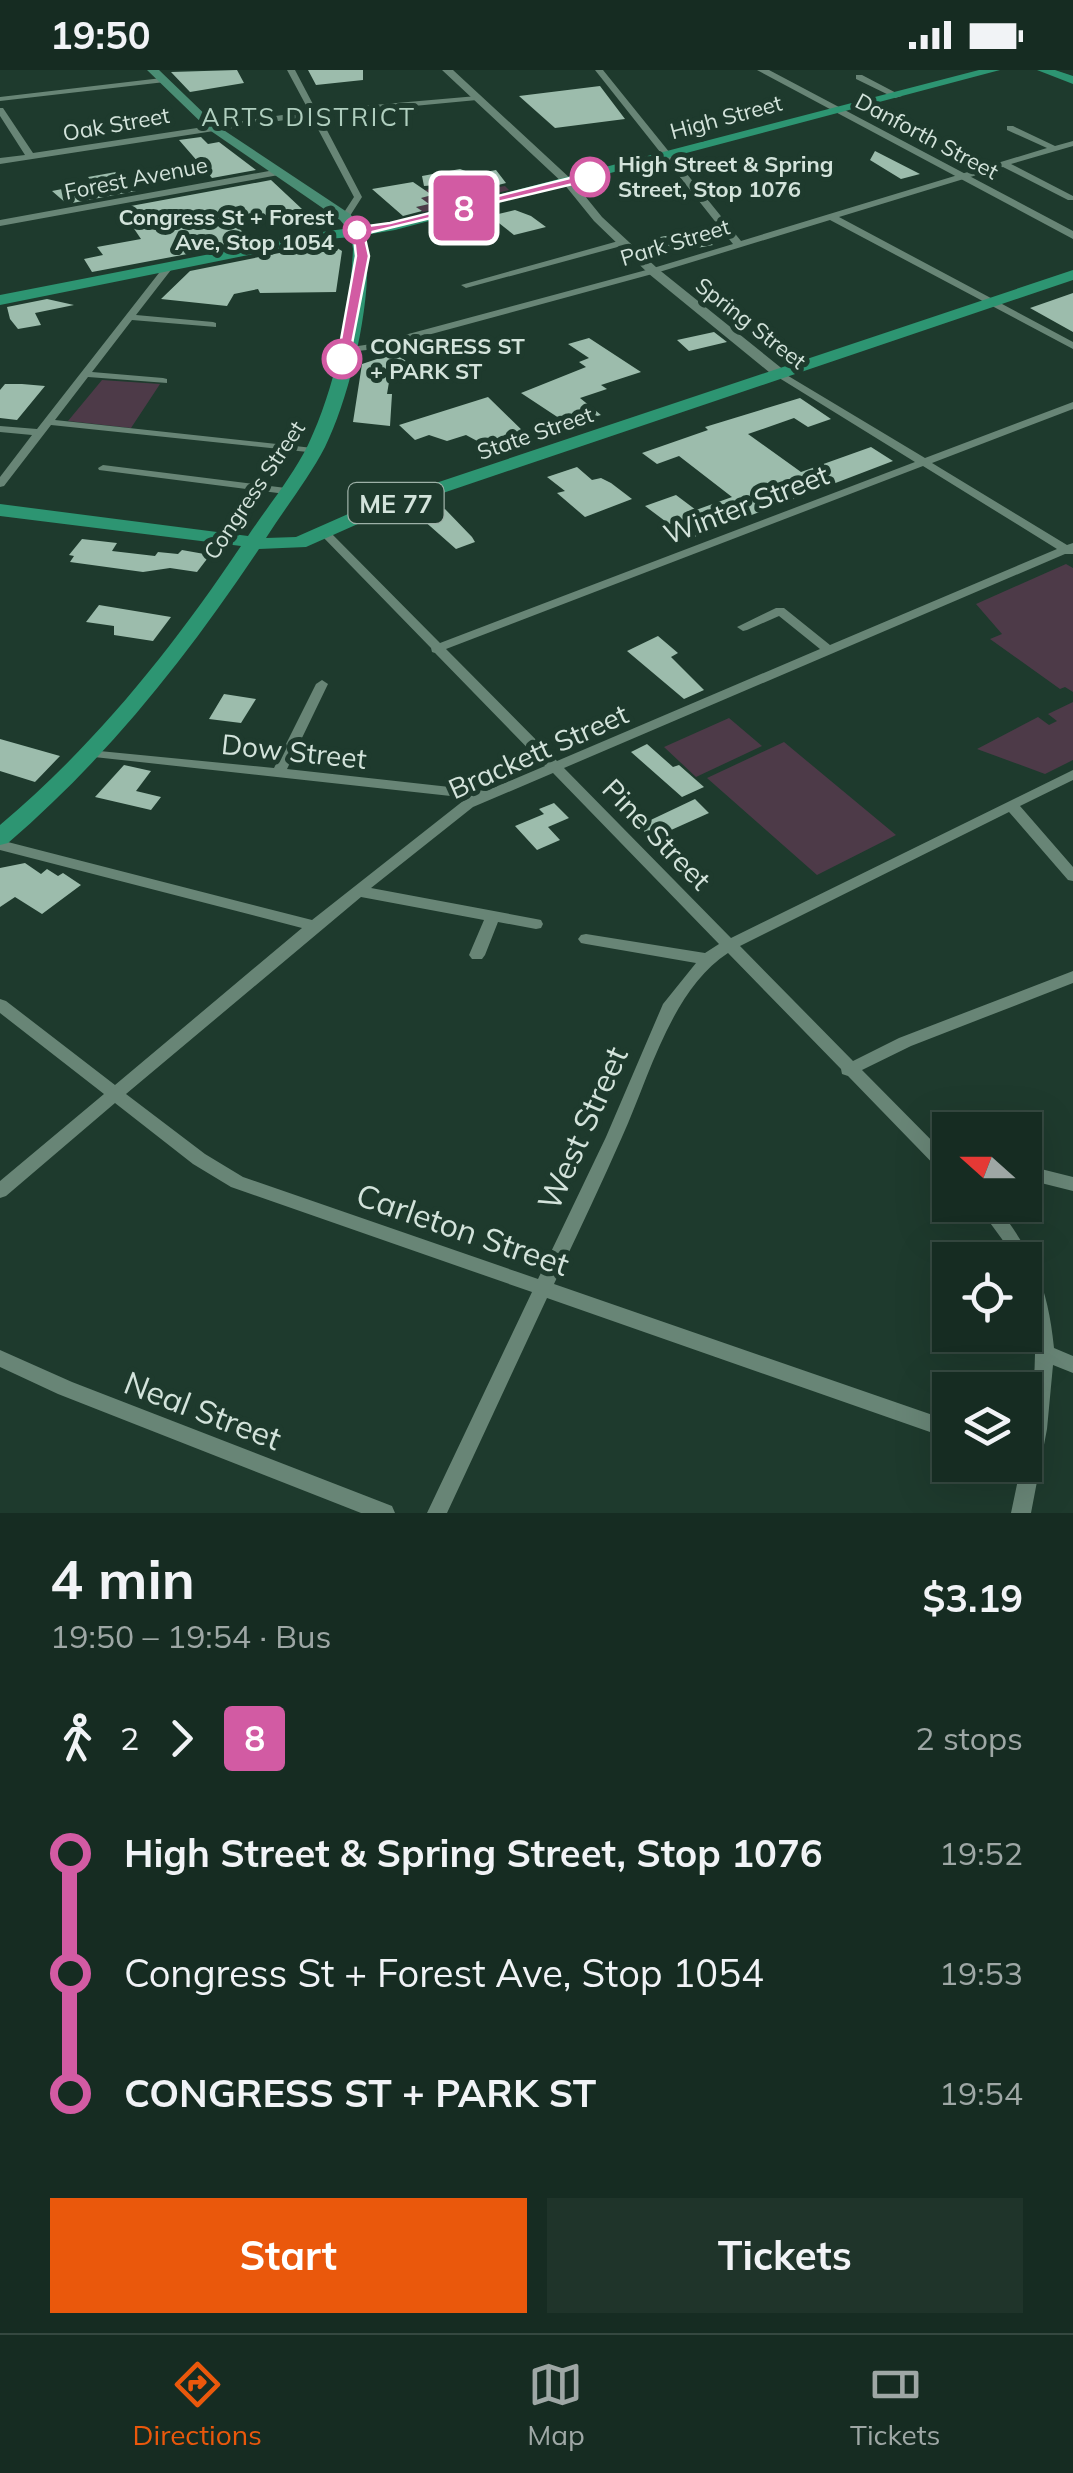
<!DOCTYPE html>
<html lang="en">
<head>
<meta charset="utf-8">
<style>
	:root { --surface:#162c22; --page:#1f342a; --text:#f1f3f6; --muted:#9ea7a5; --line:#354840; --accent:#ea580c }
	body { margin:0; font-family:Mulish,sans-serif; background:var(--page); color:var(--text); height:100vh; display:flex; flex-direction:column; font-size:38px; white-space:nowrap }
	* { box-sizing:border-box; margin:0 }
	p { font-size:32px; color:var(--muted) }
	.icon { flex:none; width:55px; height:55px; fill:none; stroke:currentColor; stroke-width:2; stroke-linecap:round; stroke-linejoin:round }
	.map { position:relative; height:1443px; overflow:hidden }
	.details { display:flex; flex-direction:column; background:var(--surface); flex:1 }
	.details>* { flex:none }
	.badge { padding:0 20px; border-radius:8px; font-size:35px; line-height:65px }
	.needle { width:65px; rotate:291deg }
	.fabs { position:absolute; left:932px; top:1042px; display:grid; gap:20px }
	.fabs a { display:grid; place-items:center; width:110px; height:110px; border-radius:0px; background:var(--surface); box-shadow:0 10px 40px #0002,0 0 0 2px var(--line); font-size:50px }
	.map>.badge { position:absolute; translate:-50% -50%; box-shadow:0 0 0 5px #fff }
	.legs { display:flex; align-items:center; gap:15px; height:110px; padding:0 50px; font-size:32px }
	.legs p { margin-inline-start:auto }
	.overview { display:flex; align-items:center; justify-content:space-between; height:170px; padding:0 50px }
	h1 { font-size:55px; font-weight:700; line-height:75px }
	.primary-button { display:flex; gap:20px; margin-top:auto; padding:20px 50px }
	.primary-button a { flex:1; height:115px; border-radius:0px; background:var(--accent); color:#fff; font-size:40px; font-weight:700; line-height:115px; text-align:center }
	.primary-button a+a { background:var(--page); color:var(--text) }
	ul { padding:0 50px; list-style:none }
	li { display:flex; align-items:center; gap:35px; height:120px; font-size:38px }
	li i { display:grid; place-items:center; width:15px; height:100%; margin:0 12px; background:currentColor }
	li i::after { content:''; width:25px; height:25px; margin:-12px; border:8px solid; border-radius:50%; background:var(--surface) }
	li p { margin-inline-start:auto }
	li:first-child i { background:linear-gradient(#0000 50%,currentColor 0) }
	li:last-child i { background:linear-gradient(currentColor 50%,#0000 0) }
	.status { display:flex; justify-content:space-between; align-items:center; height:70px; padding:0 50px; background:var(--surface); direction:ltr }
	.status svg { height:28px; fill:currentColor }
	.tab-bar { display:flex; justify-content:space-around; align-items:center; height:140px; border-top:2px solid var(--line); background:var(--surface); font-size:28px; color:var(--muted) }
	.tab-bar a { display:grid; justify-items:center; gap:5px }
	.tab-bar .on { color:var(--accent) }
	.map>svg:first-child { display:block }
	.green { fill:#4d3a48 }
	.building { fill:#9cbcac }
	.lines { fill:none; stroke-linecap:round; stroke-linejoin:round }
	.minor { fill:#688576; fill-rule:evenodd }
	.tertiary { fill:#688576; fill-rule:evenodd }
	.secondary { fill:#4a8d74; fill-rule:evenodd }
	.primary { fill:#2d9572; fill-rule:evenodd }
	.line-1 { fill:#d25ba3; stroke:#fff; stroke-width:2.5 }
	.stop-1-dot { fill:#fff; stroke:#d25ba3; stroke-width:5 }
	.labels { text-anchor:middle; dominant-baseline:central; stroke-width:10; stroke-linejoin:round; paint-order:stroke }
	.far-street-label { font-size:22px; fill:#d3e3db; stroke:#1e3a2d }
	.far-stop-label { font-size:22px; font-weight:bold; fill:#d3e3db; stroke:#1e3a2d; text-anchor:start }
	.far-neighbourhood-label { font-size:25px; letter-spacing:2.5px; fill:#b0cfbf; stroke:#1e3a2d }
	.shield { fill:#1e3a2d; stroke:#9db0a7; stroke-width:2.5 }
	.shield-label { font-size:25px; font-weight:bold; fill:#d3e3db }
	.street-label { font-size:28px; fill:#d3e3db; stroke:#1e3a2d }
	.near-street-label { font-size:32px; fill:#d3e3db; stroke:#1e3a2d }
</style>
</head>
<body>
<div class="status"><b>19:50</b><svg viewBox="0 0 49 12"><path d="M0 12V9h3v3zM5 12V6h3v6zM10 12V3h3v9zM15 12V0h3v12zM26 1h20v11H26zM47 4h2v5h-2z"/></svg></div>
<div class="map">
<svg width="1073" height="1443" viewBox="0 0 1073 1443">
	<rect width="100%" height="100%" fill="#1e3a2d"/>
	<path class="green" d="M462 112 475 121 505 116 509 120 423 142 416 137 428 134 421 128 431 125 425 120Z
		M102 310 160 314 131 358 68 351Z
		M1066 494 1073 498V622L1065 617 1060 619 990 569 1002 564 976 534Z
		M1073 632V690L1045 704 977 679 1038 647 1049 655 1057 651 1048 644Z
		M729 648 762 676 696 707 664 677Z
		M784 672 896 765 817 805 707 708Z"/>
	<path class="building" d="M237 0 244 13 190 22 171 2Z
		M308 0H363V10L316 15Z
		M600 16 625 49 555 58 519 26Z
		M201 67 208 74 219 72 256 100 212 108 179 70Z
		M875 81 920 104 901 109 870 90Z
		M460 99 474 104 496 100 506 113 475 121 464 113 424 116 422 106Z
		M116 102 136 121 67 134 52 121 93 113 88 107Z
		M271 110 302 139 234 152 251 172 92 202 84 189 103 185 97 177 141 169 120 138Z
		M413 112 432 125 421 128 429 134 416 137 422 141 403 146 372 119Z
		M515 140 531 146 546 157 514 165 490 146Z
		M696 161 713 175 675 182 660 167Z
		M329 173 342 181 336 222 260 223 258 219 234 224 227 236 161 229 190 201Z
		M1073 223V262L1030 238Z
		M47 229 74 235 35 243 41 255 18 259 10 249 7 237Z
		M714 262 727 272 689 281 677 270Z
		M589 268 641 302 601 315 607 319 580 328 601 345 568 354 521 323 586 297 579 292 589 288 568 274Z
		M395 283 410 294 391 300 387 324H392L390 356 353 352 362 294Z
		M5 314H22L45 316 17 350 0 348V320Z
		M488 327 529 367 492 379 466 365 447 371 429 365 415 370 399 355Z
		M800 328 831 349 808 357 794 348 748 364 801 402 871 377 893 391 689 469 645 436 676 425 696 440 732 427 679 386 657 394 642 383 708 360 705 357Z
		M577 397 592 410 601 408 611 413 632 429 585 447 557 423 565 421 547 407Z
		M445 439 472 467 475 472 456 479 422 449Z
		M82 469 117 473 112 481 155 486 158 482 178 484 182 480 210 485 197 502 170 498 143 502 70 492 74 486 69 485Z
		M99 535 171 547 153 571 114 565V556L86 552Z
		M658 566 678 583 671 587 704 620 684 629 627 581Z
		M224 624 256 629 241 653 209 649Z
		M0 669 60 686 35 712 0 701Z
		M647 674 673 697 679 695 704 717 682 727 631 682Z
		M124 695 151 701 136 721 161 727 151 740 95 727Z
		M695 729 709 743 651 769 638 756Z
		M554 733 569 748 548 757 560 770 537 780 515 756 544 744 539 739Z
		M25 793 41 804 47 799 58 806 63 803 81 815 42 844 15 827 0 837V798Z"/>
	<g class="lines">
		<path class="minor" d="M287 0H295L316 40 477 26 481 28 477 30 319 45 362 127 348 149 345 150 341 147 354 127 311 46 0 94V88L25 85 0 46V38H3L33 83 309 41Z
			M595 0H603L741 171 1047 78 1007 60V56H1013L1055 76 1073 71V76L1011 94 1073 126V130H1068L1003 97 839 147 1073 272V279L830 150 656 203 376 279 339 283V279L371 274 650 199 733 174Z
			M856 5H862L902 26 895 28 856 9Z
			M162 8H165V12L0 31V27Z
			M622 170 625 171V175L466 218 461 215Z
			M166 194 174 196 136 245 213 252 216 253V257L132 250 92 302 163 308 167 309V313L88 307 55 350 313 378 317 379V383L51 355 4 416 0 417V407L32 365 0 362V356L37 359Z
			M780 301 925 388 1073 332V339L932 393 1067 475 1073 473V484H1065L564 698 731 868 1073 700V710L1020 736 1073 797V811L1068 810 1009 742 740 876 853 991 899 968 1073 901V913L911 976 862 1000 950 1089V1107L944 1105 848 1006 842 1004 841 999 728 883C671 920 649 1008 622 1067 600 1117 577 1165 554 1214L950 1351V1369L547 1228 447 1443H427L532 1222 231 1117 193 1094 115 1033 6 1126 0 1128V1111L104 1024 0 943V929L6 931 115 1015 302 858 0 780V770L312 850 463 731 469 728 94 687 87 683 89 680 274 698 316 614 322 610 328 614 287 699 486 721 545 696 435 583 432 582 431 578 320 464 326 461 330 462 440 573 915 392 776 306 775 304ZM923 396 1057 479 830 575 784 538H776L737 557 743 561 747 560 779 546 820 579 557 691 446 579ZM553 703 719 874 705 883 586 864 581 865 578 869 581 873 586 874 696 893 663 934 606 1067 538 1209 243 1107 205 1084 126 1024 361 827 484 850 469 885 472 889H482L485 885 498 852 536 859 541 858 543 854 541 850 536 849 371 818 473 737Z
			M103 395 286 418 292 421 286 424 99 400 98 398Z
			M1025 1095 1073 1107V1121L1025 1109Z
			M977 1135H996C1033 1183 1048 1217 1054 1278L1073 1286V1303L1053 1295 1047 1359 1031 1443H1011L1021 1395H1025C1025 1358 1035 1322 1035 1284 1036 1252 1025 1222 1025 1190H1014L1007 1176Z
			M0 1280 72 1312 392 1436 395 1443H361L58 1324 0 1297Z"/>
		<path class="tertiary" d="M442 0H453L572 110 602 147 657 198 785 301V307H775L649 204 594 151 564 114Z
			M757 0H769L1073 161V169Z
			M280 99 285 102 284 104 0 156V150Z"/>
		<path class="secondary" d="M147 0H159L216 55 350 144 364 161 362 164H352L340 150 208 59Z"/>
		<path class="primary" d="M979 0H1000L395 160 365 165C375 222 351 324 325 377 309 408 285 438 266 468L296 467 364 437 1073 200V210L378 445 306 477 259 479C186 588 108 687 8 773L0 775V755C95 675 172 579 241 476L0 446V434L248 466C268 436 292 407 308 375 336 316 350 244 353 179L351 167 328 169 0 235V225L328 161 390 153Z
			M1037 0H1055L1073 6V14Z"/>
	</g>
	<path class="line-1" d="M590 103 594 109 364 164 369 186 349 289 337 292 356 186 353 158 390 153Z"/>
	<g class="stop-1-dot">
		<circle cx="590" cy="107" r="18"/>
		<circle cx="357" cy="160" r="12"/>
		<circle cx="342" cy="289" r="18"/>
	</g>
	<g class="labels">
		<g class="far-street-label">
			<text transform="translate(726 47) rotate(-15)">High Street</text>
			<text transform="translate(116 54) rotate(-10)">Oak Street</text>
			<text transform="translate(927 66) rotate(28)">Danforth Street</text>
			<text transform="translate(136 108) rotate(-11)">Forest Avenue</text>
			<text transform="translate(675 172) rotate(-17)">Park Street</text>
			<text transform="translate(751 253) rotate(38)">Spring Street</text>
			<text transform="translate(535 363) rotate(-19)">State Street</text>
			<text transform="translate(254 420) rotate(-56)">Congress Street</text>
		</g>
		<g class="far-stop-label">
			<text x="618" y="94">High Street &amp; Spring<tspan x="618" dy="25">Street, Stop 1076</tspan></text>
			<text x="334" y="147" text-anchor="end">Congress St + Forest<tspan x="334" dy="25">Ave, Stop 1054</tspan></text>
			<text x="370" y="276">CONGRESS ST<tspan x="370" dy="25">+ PARK ST</tspan></text>
		</g>
		<g class="far-neighbourhood-label">
			<text x="309" y="46">ARTS DISTRICT</text>
		</g>
		<rect class="shield" x="348.5" y="413" width="95" height="40" rx="8"/>
		<g class="shield-label">
			<text x="396" y="433">ME 77</text>
		</g>
		<g class="street-label">
			<text transform="translate(746 434) rotate(-21)">Winter Street</text>
			<text transform="translate(294 681) rotate(6)">Dow Street</text>
			<text transform="translate(538 681) rotate(-24)">Brackett Street</text>
			<text transform="translate(657 764) rotate(46)">Pine Street</text>
		</g>
		<g class="near-street-label">
			<text transform="translate(582 1058) rotate(-66)">West Street</text>
			<text transform="translate(463 1159) rotate(19)">Carleton Street</text>
			<text transform="translate(203 1340) rotate(21)">Neal Street</text>
		</g>
	</g>
</svg>
<div class="fabs">
<a><svg class="needle" viewBox="-14 -14 28 28"><path d="M0-13l5 13h-10z" fill="#e53935"/><path d="M0 13l5-13h-10z" fill="#9ea7a5"/></svg></a>
<a><svg class="icon" aria-label="locate" viewBox="0 0 24 24"><circle cx="12" cy="12" r="6"/><path d="M12 2v4M12 18v4M2 12h4M18 12h4"/></svg></a>
<a><svg class="icon" aria-label="layers" viewBox="0 0 24 24"><path d="M12 4l9 5-9 5-9-5zM3 14l9 5 9-5"/></svg></a>
</div>
<b class="badge" style="left:464px;top:138px;background:#d25ba3;color:#fff">8</b>
</div>
<section class="details">
<div class="overview"><div><h1>4 min</h1><p>19:50 – 19:54 · Bus</p></div><b>$3.19</b></div>
<div class="legs"><svg class="icon" aria-label="walk" viewBox="0 0 24 24"><circle cx="13" cy="4" r="2"/><path d="M13 8l-2 6 4 7M11 14l-3 7M7 12l3-4h3l4 4"/></svg>2<svg class="icon" aria-label="forward" viewBox="0 0 24 24"><path d="M9 5l7 7-7 7"/></svg><b class="badge" style="background:#d25ba3;color:#fff">8</b><p>2 stops</p></div>
<ul>
<li><i style="color:#d25ba3"></i><b>High Street &amp; Spring Street, Stop 1076</b><p>19:52</p></li>
<li><i style="color:#d25ba3"></i><span>Congress St + Forest Ave, Stop 1054</span><p>19:53</p></li>
<li><i style="color:#d25ba3"></i><b>CONGRESS ST + PARK ST</b><p>19:54</p></li>
</ul>
<div class="primary-button"><a>Start</a><a>Tickets</a></div>
</section>
<nav class="tab-bar">
<a class="on"><svg class="icon" aria-label="directions" viewBox="0 0 24 24"><path d="M12 3l9 9-9 9-9-9zM9 14v-3h6M13 9l2 2-2 2"/></svg>Directions</a>
<a><svg class="icon" aria-label="map" viewBox="0 0 24 24"><path d="M3 6l6-2 6 2 6-2v14l-6 2-6-2-6 2zM9 4v14M15 6v14"/></svg>Map</a>
<a><svg class="icon" aria-label="tickets" viewBox="0 0 24 24"><path d="M3 7h18v10H3zM15 7v10"/></svg>Tickets</a>
</nav>
</body>
</html>
